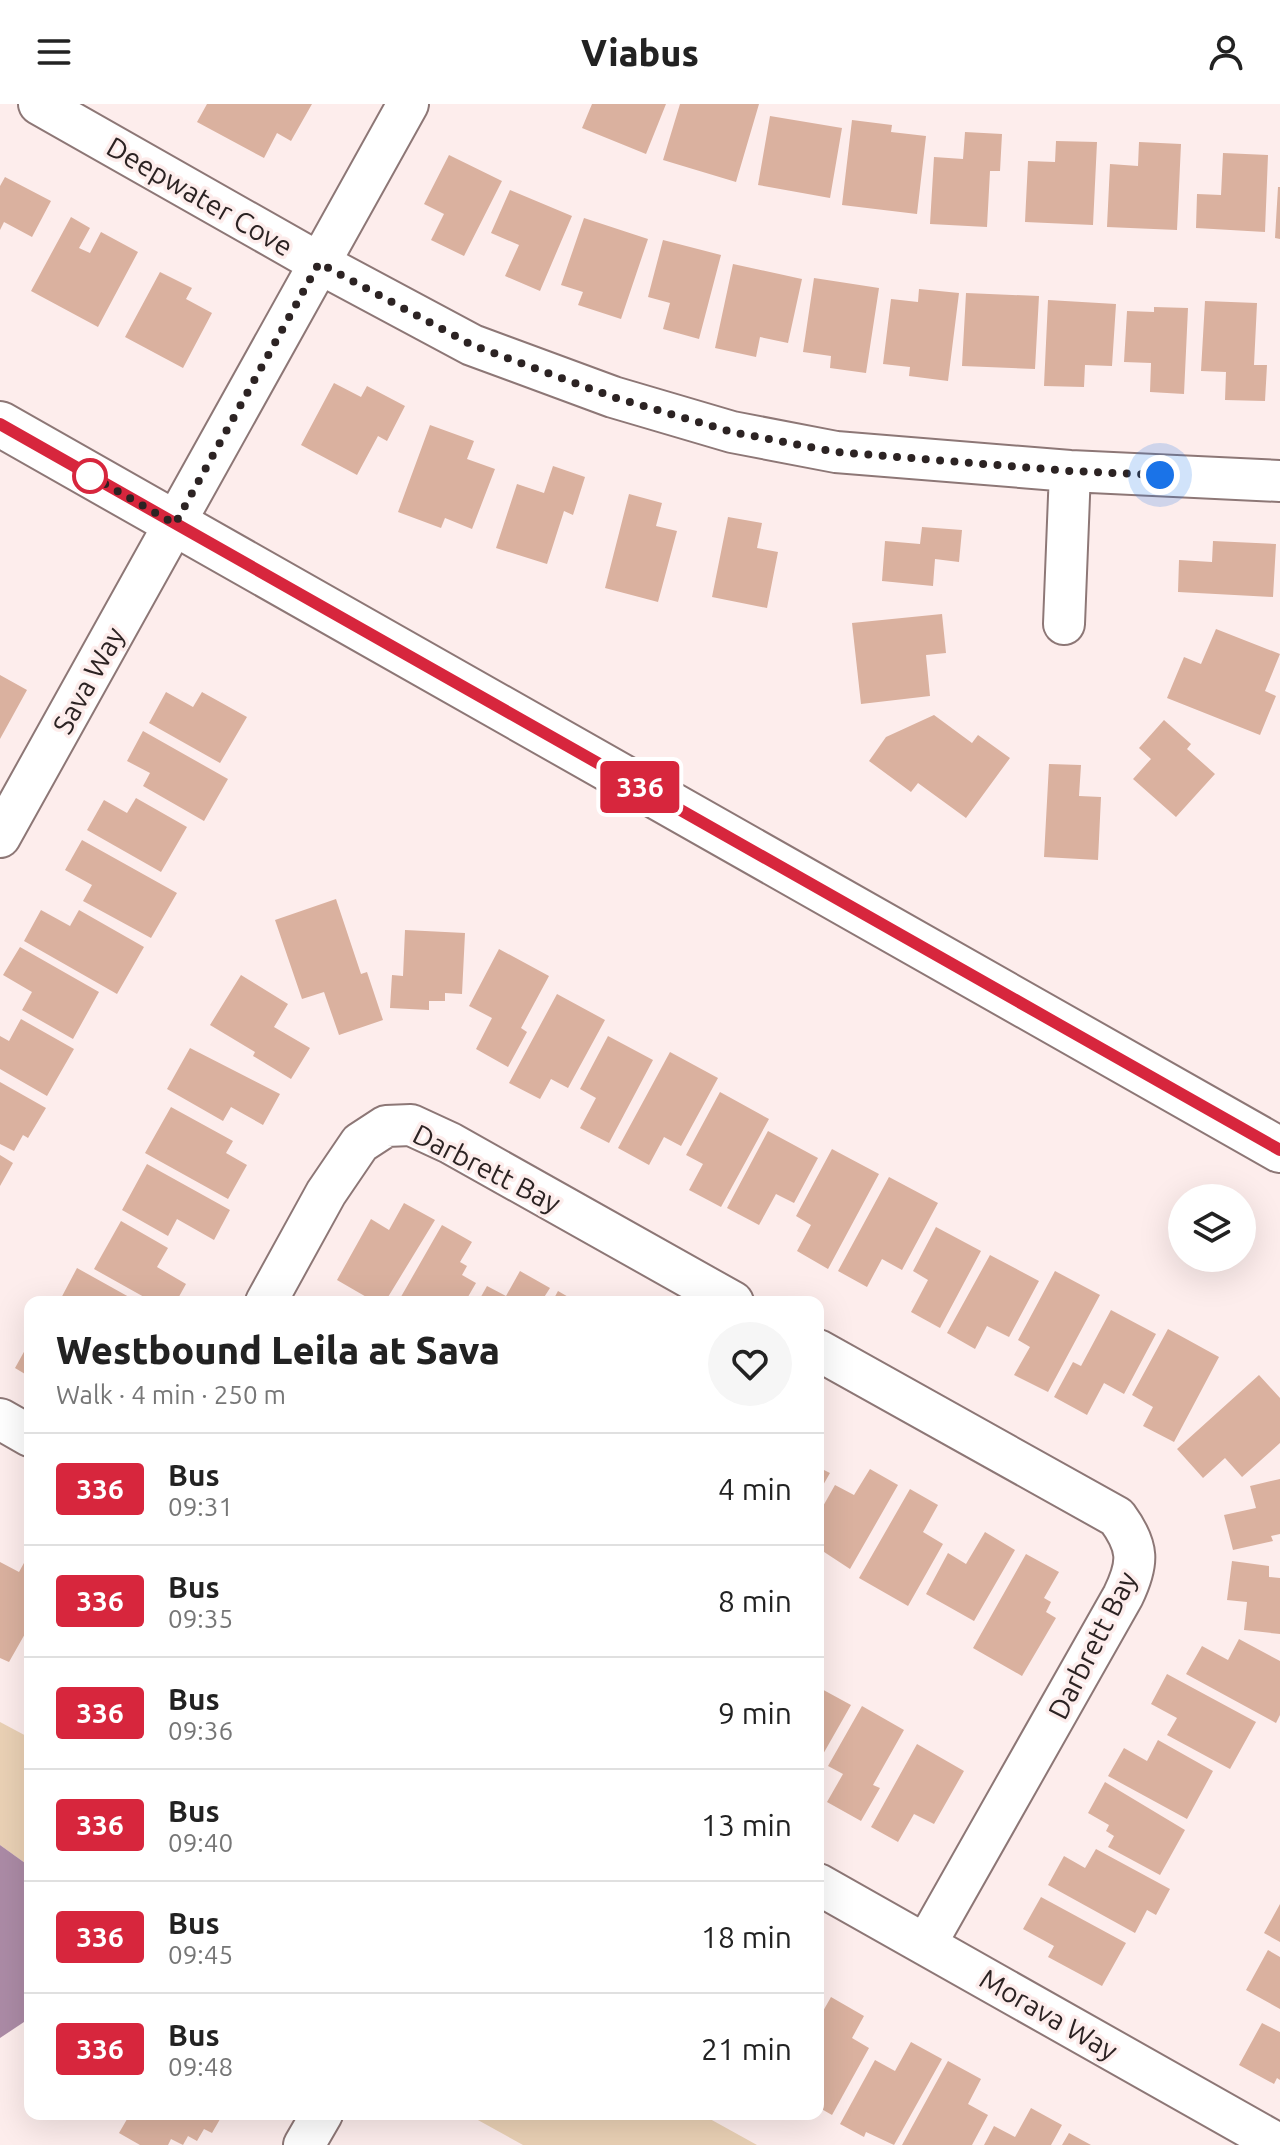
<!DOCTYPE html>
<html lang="en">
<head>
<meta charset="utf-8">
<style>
	:root { --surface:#fff; --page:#f6f6f6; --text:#222; --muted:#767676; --line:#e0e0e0 }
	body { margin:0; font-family:Ubuntu,sans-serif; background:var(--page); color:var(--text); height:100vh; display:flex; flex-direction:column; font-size:30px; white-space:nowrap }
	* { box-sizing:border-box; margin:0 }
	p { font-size:26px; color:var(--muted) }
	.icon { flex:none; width:44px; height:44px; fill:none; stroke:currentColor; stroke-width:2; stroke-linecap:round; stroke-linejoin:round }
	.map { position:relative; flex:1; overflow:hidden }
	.sheet { position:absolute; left:24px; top:1192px; width:800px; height:824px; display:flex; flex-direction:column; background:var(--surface); border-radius:16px; box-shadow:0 8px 32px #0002 }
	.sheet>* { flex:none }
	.badge { padding:0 16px; border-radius:6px; font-size:28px; line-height:52px }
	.buttons { position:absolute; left:1168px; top:1080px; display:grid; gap:16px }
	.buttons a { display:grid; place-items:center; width:88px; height:88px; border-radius:50%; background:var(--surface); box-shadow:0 8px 32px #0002; font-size:40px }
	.you { position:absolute; width:40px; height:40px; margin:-20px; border:6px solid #fff; border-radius:50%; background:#1a73e8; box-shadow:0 0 0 12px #1a73e833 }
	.map>.badge { position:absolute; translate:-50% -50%; box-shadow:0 0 0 4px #fff }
	.round { display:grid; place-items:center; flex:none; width:84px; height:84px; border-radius:42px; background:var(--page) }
	.headline { display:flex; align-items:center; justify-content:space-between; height:136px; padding:0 32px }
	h1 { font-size:38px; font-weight:800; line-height:60px }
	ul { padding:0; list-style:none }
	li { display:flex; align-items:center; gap:24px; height:112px; padding:0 32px; border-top:2px solid var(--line) }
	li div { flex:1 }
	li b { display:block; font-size:30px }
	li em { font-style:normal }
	li .badge { min-width:88px; font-weight:700; text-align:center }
	header { display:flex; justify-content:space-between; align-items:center; height:104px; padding:0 32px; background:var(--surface); font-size:36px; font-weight:800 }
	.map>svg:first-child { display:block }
	.green { fill:#ead1b5 }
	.water { fill:#ac8ba6 }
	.building { fill:#dab19f }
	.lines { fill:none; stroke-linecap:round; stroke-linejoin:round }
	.street-casing { stroke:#8d7776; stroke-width:44 }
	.secondary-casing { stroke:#8d7776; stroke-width:48 }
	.street { stroke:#fff; stroke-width:40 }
	.secondary { stroke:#fff; stroke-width:44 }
	.line-casing { stroke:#fff; stroke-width:18 }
	.line { stroke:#d7263d; stroke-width:12 }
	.walk { stroke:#2c2323; stroke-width:8; stroke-dasharray:0 14.4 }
	.stop-dot { fill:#fff; stroke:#d7263d; stroke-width:4 }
	.labels { text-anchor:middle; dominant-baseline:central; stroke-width:7; stroke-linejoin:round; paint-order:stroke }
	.street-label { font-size:28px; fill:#2c2323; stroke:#fdedec }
</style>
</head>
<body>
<header><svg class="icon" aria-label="menu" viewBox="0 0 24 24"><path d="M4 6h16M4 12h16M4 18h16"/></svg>Viabus<svg class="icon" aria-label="person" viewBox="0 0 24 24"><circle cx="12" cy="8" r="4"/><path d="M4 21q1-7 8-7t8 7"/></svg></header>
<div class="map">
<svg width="1280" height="2041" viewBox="0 0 1280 2041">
	<rect width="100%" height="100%" fill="#fdedec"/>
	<path class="green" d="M0 1618 30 1634V1768L25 1759 0 1741Z
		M467 2010H701L757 2041H523Z"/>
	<path class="water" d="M0 1741 25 1759 30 1768V1914L0 1934Z"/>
	<path class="building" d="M207 0H312L291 37 277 29 264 54 197 18Z
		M592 0H666L646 50 582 24Z
		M680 0H759L736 78 663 56Z
		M770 12 842 24 830 94 758 81Z
		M852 16 892 21 891 28 926 32 917 110 842 101Z
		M965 28 1002 30 1000 67H990L987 123 930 120 934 53 963 55Z
		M1056 37 1097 38 1093 121 1025 118 1028 57 1055 58Z
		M1139 38 1181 40 1177 126 1107 123 1110 60 1138 62Z
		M1223 49 1268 51 1265 128 1196 124 1197 90 1221 91Z
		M449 51 502 77 464 152 431 136 444 110 424 100Z
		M5 73 51 97 32 133 4 118 0 126V82Z
		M1278 83H1280V135L1275 134Z
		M510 86 572 112 540 187 505 172 519 141 491 129Z
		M71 113 90 124 79 144 90 149 101 128 138 148 98 223 31 187Z
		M584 114 648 135 621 215 578 201 583 188 561 181Z
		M663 136 721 151 699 235 663 225 670 199 648 193Z
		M733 160 802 175 788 239 760 233 756 253 715 244Z
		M160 168 192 184 186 195 212 209 183 264 125 233Z
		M814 174 879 184 866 269 830 264 831 252 803 248Z
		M919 185 959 189 948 277 909 272 910 263 883 260 891 195 918 198Z
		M966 189 1039 192 1035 265 962 262Z
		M1048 196 1116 200 1112 262 1085 261 1084 283 1044 282Z
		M1205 197 1257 199 1254 261H1267L1265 297 1225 296 1226 268 1201 267Z
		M1154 203 1188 204 1184 290 1150 288 1151 259 1124 258 1127 207 1154 208Z
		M334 279 361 293 367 282 405 302 387 337 378 332 357 371 301 341Z
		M430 321 474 337 467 355 495 365 472 425 445 414 441 424 398 408Z
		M553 362 585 373 573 411 564 407 547 460 496 444 517 380 544 389Z
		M629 390 662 399 656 422 677 427 658 498 605 484Z
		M728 413 762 419 757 444 778 448 767 504 712 493Z
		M922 423 962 426 959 458 935 455 933 482 882 477 885 437 920 440Z
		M1213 437 1276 440 1273 493 1178 488 1179 456 1212 458Z
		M942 510 946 549 926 551 930 592 861 600 852 519Z
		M1216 525 1280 550 1265 587 1276 592 1260 631 1167 594 1184 553 1201 560Z
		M0 571 27 586 0 635Z
		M166 588 193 603 202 588 247 613 220 659 149 619Z
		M934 611 972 639 978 631 1010 654 966 714 918 679 911 688 869 657 886 633Z
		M1164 616 1191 640 1187 645 1215 670 1176 713 1133 675 1151 655 1139 644Z
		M143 627 228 675 204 717 143 682 150 669 127 657Z
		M1049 660 1081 661 1079 692 1101 693 1098 756 1044 753Z
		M136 694 187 723 161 768 87 726 104 696 127 709Z
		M82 736 177 789 151 834 83 797 92 781 65 766Z
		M336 795 361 870 367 868 383 916 339 931 324 888 302 895 275 816Z
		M41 806 70 822 79 806 144 843 117 890 24 837Z
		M405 826 465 829 462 890 445 889V897H429V906L390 904 392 871 403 872Z
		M20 843 99 888 73 935 22 906 32 888 3 871Z
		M499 845 549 872 521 924 527 928 508 963 476 945 492 914 469 902Z
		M241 871 288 900 274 923 310 944 291 975 253 952 255 948 210 921Z
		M557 890 605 916 568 984 551 975 540 995 509 979Z
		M21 915 74 945 47 992 0 965V932L9 937Z
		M608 932 653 956 609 1039 580 1024 596 994 580 985Z
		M190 944 280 990 263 1021 231 1003 223 1017 167 985Z
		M670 948 718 974 681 1042 664 1033 649 1061 618 1044Z
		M0 978 46 1004 28 1034 23 1031 14 1047 0 1040Z
		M720 988 769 1015 721 1103 689 1086 703 1060 686 1051Z
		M171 1003 233 1037 226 1049 247 1061 228 1095 145 1049Z
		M768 1027 818 1054 794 1099 776 1090 759 1121 727 1104Z
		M832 1045 879 1070 828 1165 797 1147 811 1121 796 1112Z
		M0 1051 13 1059 0 1082Z
		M147 1060 230 1106 214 1136 177 1115 168 1132 122 1106Z
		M889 1073 938 1099 902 1166 882 1155 867 1183 838 1167Z
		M404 1099 435 1116 385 1198H375L337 1176 371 1115 389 1126Z
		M121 1117 168 1144 157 1163 186 1180 176 1198H153L94 1165Z
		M442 1121 472 1138 460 1158 467 1162 462 1171 476 1179 465 1198H398Z
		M936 1123 981 1147 940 1224 911 1208 928 1176 913 1167Z
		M990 1151 1039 1177 1009 1233 987 1222 975 1245 947 1229Z
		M77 1164 138 1198H59Z
		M520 1167 550 1184 541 1198H478L487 1182 506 1192Z
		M1055 1167 1100 1191 1048 1288 1014 1271 1030 1243 1018 1236Z
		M558 1187 577 1198H552Z
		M1111 1206 1156 1230 1124 1290 1104 1279 1087 1311 1054 1293 1073 1258 1081 1262Z
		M1168 1225 1219 1253 1174 1338 1143 1322 1153 1303 1132 1291Z
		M30 1237V1273L15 1264Z
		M1259 1271 1280 1294V1339L1242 1373 1225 1354 1203 1374 1177 1345Z
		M818 1363 830 1369 818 1390Z
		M870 1365 898 1381 850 1465 818 1444V1411L835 1381 854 1391Z
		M1280 1375V1430L1271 1432 1273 1437 1233 1446 1224 1411 1256 1404 1250 1382Z
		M910 1385 938 1401 923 1428 943 1440 908 1502 859 1474Z
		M985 1428 1015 1446 974 1517 926 1490 948 1449 966 1460Z
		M30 1448V1521L9 1558 0 1554V1458L19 1468Z
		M1026 1450 1059 1468 1044 1494 1051 1498 1046 1508 1056 1514 1022 1572 973 1544Z
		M1232 1457 1269 1462V1473L1280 1474V1530L1244 1526 1247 1498 1227 1496Z
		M1239 1535 1280 1557V1611L1276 1619 1186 1570 1202 1542 1228 1556Z
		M1167 1570 1256 1618 1230 1665 1167 1631 1177 1614 1151 1600Z
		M818 1583 851 1601 822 1652 818 1649Z
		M862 1602 904 1626 873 1681 880 1684 861 1717 827 1698 843 1670 828 1662Z
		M1158 1636 1213 1667 1187 1715 1108 1672 1124 1644 1147 1657Z
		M917 1640 964 1667 934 1720 914 1710 898 1738 871 1723Z
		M1105 1678 1185 1726 1160 1771 1108 1743 1114 1732 1106 1727 1109 1721 1088 1709Z
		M1096 1745 1170 1785 1156 1811 1147 1806 1135 1829 1048 1781 1064 1752 1085 1764Z
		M1041 1793 1126 1839 1102 1882 1048 1853 1054 1842 1023 1825Z
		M1280 1800V1838L1264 1829Z
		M1268 1846 1280 1853V1905L1246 1886Z
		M831 1893 864 1912 852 1934 869 1944 832 2011 818 2003V1916Z
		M1262 1919 1280 1928V1976L1277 1974 1274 1980 1239 1961Z
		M911 1938 942 1955 894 2041 866 2028 864 2033 840 2020 875 1956 895 1967Z
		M948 1957 981 1975 968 2000 988 2011 972 2041H902Z
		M1031 2004 1062 2021 1051 2041H984L994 2022 1015 2033Z
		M130 2010H223L212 2029 204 2025 197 2037 188 2032 183 2041 171 2035 168 2041H140L119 2029Z
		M1069 2029 1091 2041H1062Z"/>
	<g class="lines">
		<defs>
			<path id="street" d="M39 0 319 159 472 241 613 293 732 328 836 348 1070 367 1280 377
				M1064 520 1070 367
				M0 733 408 0
				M266 1198 326 1089 360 1039 386 1022 411 1021 450 1039 733 1198
				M818 1246 1117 1413C1139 1443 1139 1459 1123 1492L926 1840
				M0 1315 30 1332
				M818 1780 1280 2041
				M304 2041 322 2010"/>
			<path id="secondary" d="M0 320 1280 1046"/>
		</defs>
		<use href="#street" class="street-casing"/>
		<use href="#secondary" class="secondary-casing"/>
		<use href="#street" class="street"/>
		<use href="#secondary" class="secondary"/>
	</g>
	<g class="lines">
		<defs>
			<path id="line" d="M0 320 1280 1046"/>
		</defs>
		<use href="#line" class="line-casing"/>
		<use href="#line" class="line"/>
		<path class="walk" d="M90 372 79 365 175 420 319 159 472 241 613 293 732 328 836 348 1070 367 1160 371"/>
	</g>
	<circle class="stop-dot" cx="90" cy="372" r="16"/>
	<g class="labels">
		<g class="street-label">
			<text transform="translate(200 92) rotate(30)">Deepwater Cove</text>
			<text transform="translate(88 576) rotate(-61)">Sava Way</text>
			<text transform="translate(487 1064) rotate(27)">Darbrett Bay</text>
			<text transform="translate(1092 1541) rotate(-63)">Darbrett Bay</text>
			<text transform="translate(1049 1910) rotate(30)">Morava Way</text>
		</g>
	</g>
</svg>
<div class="buttons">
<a><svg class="icon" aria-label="layers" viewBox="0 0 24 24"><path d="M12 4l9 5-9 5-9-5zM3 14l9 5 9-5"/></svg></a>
</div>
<div class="you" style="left:1160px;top:371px"></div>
<b class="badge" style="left:640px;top:683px;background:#d7263d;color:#fff">336</b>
<section class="sheet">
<div class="headline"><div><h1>Westbound Leila at Sava</h1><p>Walk · 4 min · 250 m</p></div><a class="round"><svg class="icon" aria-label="heart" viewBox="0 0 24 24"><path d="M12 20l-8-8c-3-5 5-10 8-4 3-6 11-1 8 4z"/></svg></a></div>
<ul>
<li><span class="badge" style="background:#d7263d;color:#fff">336</span><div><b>Bus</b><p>09:31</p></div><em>4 min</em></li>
<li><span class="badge" style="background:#d7263d;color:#fff">336</span><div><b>Bus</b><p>09:35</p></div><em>8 min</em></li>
<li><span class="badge" style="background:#d7263d;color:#fff">336</span><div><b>Bus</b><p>09:36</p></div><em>9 min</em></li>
<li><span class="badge" style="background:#d7263d;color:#fff">336</span><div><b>Bus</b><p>09:40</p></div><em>13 min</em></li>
<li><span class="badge" style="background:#d7263d;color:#fff">336</span><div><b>Bus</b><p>09:45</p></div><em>18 min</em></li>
<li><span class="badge" style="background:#d7263d;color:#fff">336</span><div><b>Bus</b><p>09:48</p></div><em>21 min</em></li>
</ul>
</section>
</div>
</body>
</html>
